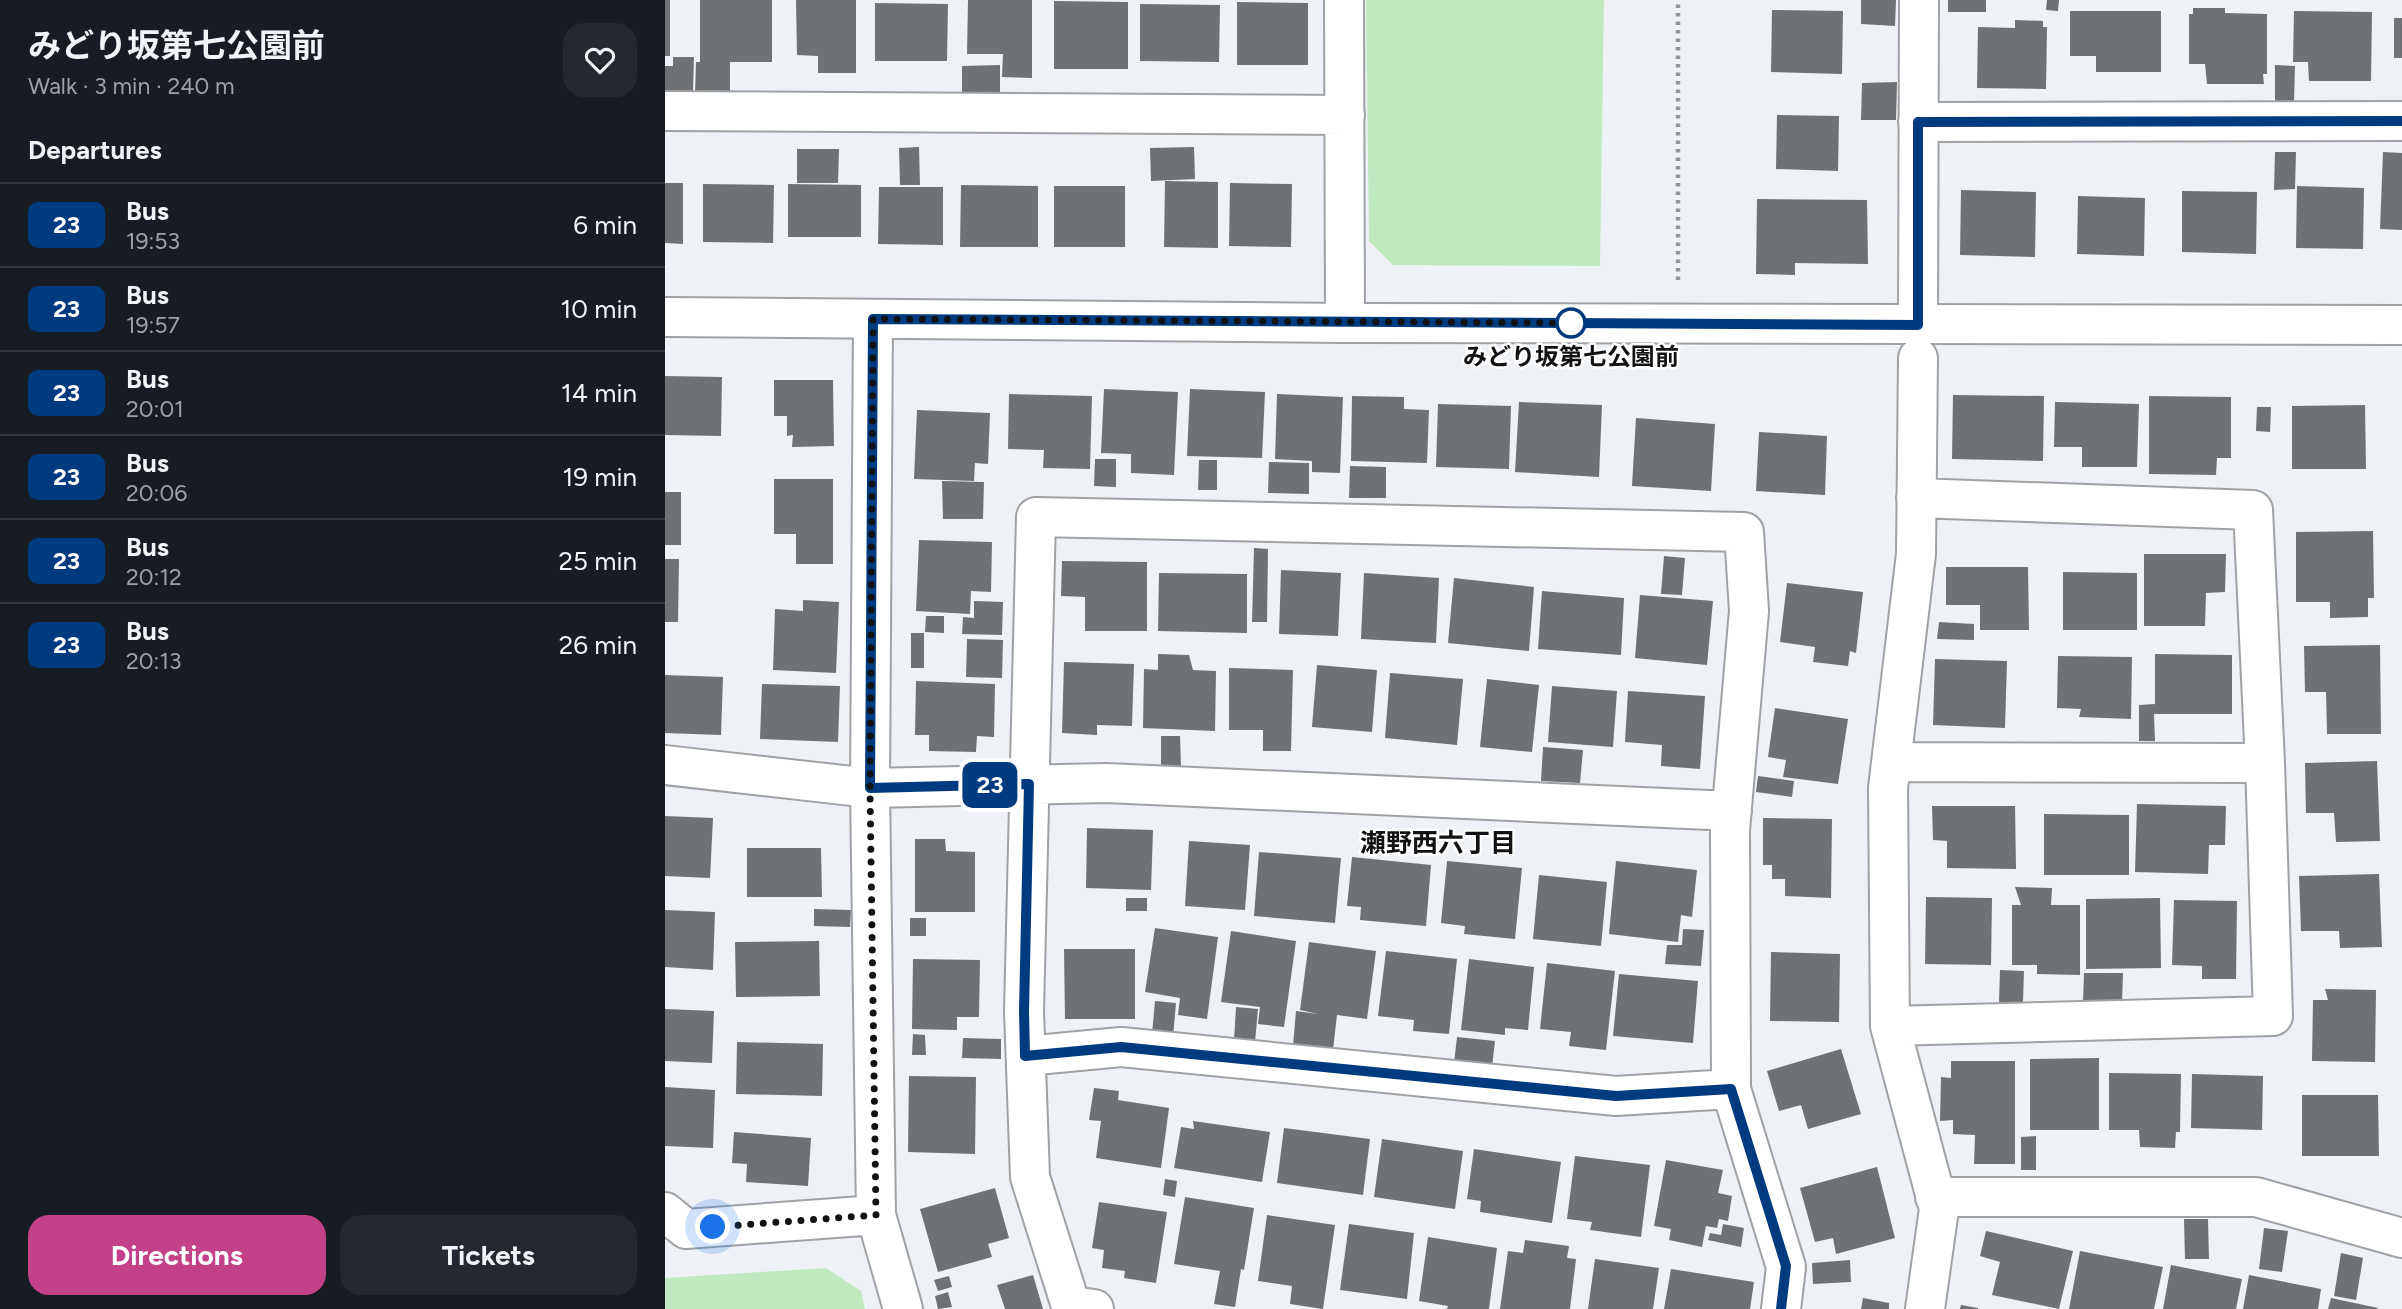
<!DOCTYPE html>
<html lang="en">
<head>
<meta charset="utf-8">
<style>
	:root { --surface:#171b24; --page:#242831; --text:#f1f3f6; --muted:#9ea1a6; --line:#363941; --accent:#c24189 }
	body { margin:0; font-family:Figtree,"Noto Sans JP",sans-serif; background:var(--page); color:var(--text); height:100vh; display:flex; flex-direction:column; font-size:26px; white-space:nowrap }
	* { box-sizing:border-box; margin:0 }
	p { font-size:23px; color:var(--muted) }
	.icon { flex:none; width:38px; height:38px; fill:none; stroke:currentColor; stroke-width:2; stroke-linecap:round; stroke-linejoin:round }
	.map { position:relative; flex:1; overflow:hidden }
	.drawer { display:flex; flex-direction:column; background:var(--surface); width:665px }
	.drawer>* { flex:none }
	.badge { padding:0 14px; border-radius:10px; font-size:24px; line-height:46px }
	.you { position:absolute; width:35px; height:35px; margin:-18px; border:5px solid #fff; border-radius:50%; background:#1a73e8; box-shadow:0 0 0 10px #1a73e833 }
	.map>.badge { position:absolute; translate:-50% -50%; box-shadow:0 0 0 4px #fff }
	h2 { padding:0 28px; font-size:26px; line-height:63px }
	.round { display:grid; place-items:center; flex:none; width:74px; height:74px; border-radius:21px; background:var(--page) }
	.summary { display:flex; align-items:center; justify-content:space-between; height:119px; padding:0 28px }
	h1 { font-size:33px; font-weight:700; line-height:52px }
	.button { display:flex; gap:14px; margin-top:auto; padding:14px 28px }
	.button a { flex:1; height:80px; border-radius:21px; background:var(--accent); color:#fff; font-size:28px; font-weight:700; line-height:80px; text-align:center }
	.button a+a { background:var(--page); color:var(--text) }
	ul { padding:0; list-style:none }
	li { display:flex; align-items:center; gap:21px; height:84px; padding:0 28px; border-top:2px solid var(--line) }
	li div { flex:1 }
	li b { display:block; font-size:26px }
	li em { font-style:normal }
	li .badge { min-width:77px; font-weight:700; text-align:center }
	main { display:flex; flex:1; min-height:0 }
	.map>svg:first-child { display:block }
	.green { fill:#c0e9c0 }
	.building { fill:#6f7275 }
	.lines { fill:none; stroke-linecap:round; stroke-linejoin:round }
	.minor-casing { stroke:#9fa2a5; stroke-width:42 }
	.tertiary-casing { stroke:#9fa2a5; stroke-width:42 }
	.path { stroke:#929497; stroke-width:4.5; stroke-dasharray:3.5 5; stroke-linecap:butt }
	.minor { stroke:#fff; stroke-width:38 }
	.tertiary { stroke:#fff; stroke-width:38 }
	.line-casing { stroke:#fff; stroke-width:16 }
	.line { stroke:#003b80; stroke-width:10 }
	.walk { stroke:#111213; stroke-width:7; stroke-dasharray:0 12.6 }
	.stop-dot { fill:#fff; stroke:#003b80; stroke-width:3.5 }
	.labels { text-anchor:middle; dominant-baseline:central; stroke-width:5; stroke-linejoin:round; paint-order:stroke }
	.stop-label { font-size:24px; font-weight:bold; fill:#111213; stroke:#fefeff }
	.neighbourhood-label { font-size:26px; font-weight:bold; fill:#111213; stroke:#fefeff }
</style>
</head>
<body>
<main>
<section class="drawer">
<div class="summary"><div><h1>みどり坂第七公園前</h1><p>Walk · 3 min · 240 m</p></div><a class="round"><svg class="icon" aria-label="heart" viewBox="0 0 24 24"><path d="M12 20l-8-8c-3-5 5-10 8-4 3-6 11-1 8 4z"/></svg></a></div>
<h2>Departures</h2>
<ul>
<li><span class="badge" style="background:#003b80;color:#fff">23</span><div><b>Bus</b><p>19:53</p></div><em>6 min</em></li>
<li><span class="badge" style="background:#003b80;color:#fff">23</span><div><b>Bus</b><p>19:57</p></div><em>10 min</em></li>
<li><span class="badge" style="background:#003b80;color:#fff">23</span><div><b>Bus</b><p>20:01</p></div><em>14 min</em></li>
<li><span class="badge" style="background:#003b80;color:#fff">23</span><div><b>Bus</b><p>20:06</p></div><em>19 min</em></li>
<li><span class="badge" style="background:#003b80;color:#fff">23</span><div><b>Bus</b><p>20:12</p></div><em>25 min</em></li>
<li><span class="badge" style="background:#003b80;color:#fff">23</span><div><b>Bus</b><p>20:13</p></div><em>26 min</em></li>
</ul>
<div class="button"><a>Directions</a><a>Tickets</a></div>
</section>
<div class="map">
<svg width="1737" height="1309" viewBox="0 0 1737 1309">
	<rect width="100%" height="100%" fill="#eef1f5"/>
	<path class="green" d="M701 0H939L935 266 728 265 704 241Z
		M161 1268 196 1291 200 1309H0V1278Z"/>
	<path class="building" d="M0 0H5V56H0Z
		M35 0H107V62H65V94H30L31 62H35Z
		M131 0H191V73H153V56L132 55Z
		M303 0H367V78L337 77 338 54H302Z
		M1196 0H1231L1230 26 1196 24Z
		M1283 0H1321V12H1283Z
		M1382 0H1394L1393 11 1381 10Z
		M389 1 463 2V69H389Z
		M572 2 643 3V65H572Z
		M210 3 283 4 282 61H210Z
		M475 4 555 5 554 62 475 61Z
		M1528 8H1560V13L1602 14V74H1598L1599 84H1542L1540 64H1524V14H1528Z
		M1107 10 1178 11 1177 74 1106 72Z
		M1405 11H1496V72H1431V56H1405Z
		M1629 11 1707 12 1706 81H1644L1643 62H1628Z
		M1729 18H1737V58H1729Z
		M1350 20 1378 21V27H1382L1381 89 1312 88 1313 27 1350 28Z
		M8 57H29L28 92H0V66H8Z
		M335 65V97L297 98V66Z
		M1610 65 1630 66 1629 101H1610Z
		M1232 82 1231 120H1196L1197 83Z
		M1112 115 1174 116 1173 171 1111 169Z
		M254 147 255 185H235L234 148Z
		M529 147 530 179 486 181 485 148Z
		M132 149H174L173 183H132Z
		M1610 152H1631L1630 189 1609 190Z
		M1718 152 1737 153V230L1715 229Z
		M500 181 553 182V248L499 247Z
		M0 183H18V244L0 243Z
		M565 183 627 184 626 247 564 246Z
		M38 184 109 185 108 243 38 242Z
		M123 184 196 185V237H123Z
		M296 185 373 186V247H295Z
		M389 186H460V247H389Z
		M1632 186 1699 188 1698 249 1631 248Z
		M214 187H278V245L213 244Z
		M1296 190 1371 192 1370 257 1295 255Z
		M1517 191 1592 192 1591 254 1517 252Z
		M1413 196 1480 198 1479 256 1412 254Z
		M1092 199 1202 200 1203 264 1130 263V275L1091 274Z
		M0 376 57 377 56 436 0 435Z
		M109 380H168L169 446 127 447 128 435 122 436V416H109Z
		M439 389 513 392 509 475 466 473V454L436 453Z
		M525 389 600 392 597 458 522 456Z
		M344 394 427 396 425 469 378 468 379 450 343 449Z
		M612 394 678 397 675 473 647 472V461L610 459Z
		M1288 395 1379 396 1378 461 1287 459Z
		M687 396 739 397V409L764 410 762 463 686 461Z
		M1484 396 1566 397V458H1552L1551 475 1484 474Z
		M854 402 937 405 934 477 850 472Z
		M1390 402 1474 404 1472 467H1417V447H1389Z
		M773 404 846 406 844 469 771 467Z
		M1700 405 1701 469H1627V406Z
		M1592 407H1606L1605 432 1591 431Z
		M252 410 325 413 323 464 310 463 309 481 249 479Z
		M971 418 1050 424 1046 491 967 486Z
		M1094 432 1162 436 1160 495 1091 491Z
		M430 459H451V487L429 486Z
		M534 460H552V490H533Z
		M604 462 644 463V494L603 493Z
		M685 466 721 467V498H684Z
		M109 479H168V564H131V534H109Z
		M277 481 319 482 318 519H278Z
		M0 492H16V545H0Z
		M1708 531 1709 598H1703V617L1665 618V602H1631V532Z
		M254 540 327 542 326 592 306 591 305 614 251 611Z
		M589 548 603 549 602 622H587Z
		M1479 554H1561L1560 592 1541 593 1540 626H1479Z
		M999 556 1020 558 1017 595 996 594Z
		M0 559H14L13 622H0Z
		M397 561 482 562V631H420V597L396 596Z
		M1281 567H1363L1364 630H1315V605H1281Z
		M616 570 676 573 673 636 614 634Z
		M1398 572 1472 573V630H1398Z
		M494 573 582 574V633L493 631Z
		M699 573 774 578 771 643 696 639Z
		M789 578 869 587 864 651 783 643Z
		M1122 583 1198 592 1191 653 1185 651 1183 666 1148 662 1150 647 1115 642Z
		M877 591 959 598 956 655 873 649Z
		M975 595 1048 601 1042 665 970 658Z
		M138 600 174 602 171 673 108 670 110 609 138 611Z
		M309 601 338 602 337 635 297 634 298 617 309 618Z
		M261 616H279V633L260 632Z
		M1274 622 1309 624V640L1272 639Z
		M246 633H259V668H246Z
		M302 639 338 640 337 678 301 677Z
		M1715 645 1716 734H1662L1661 692H1640L1639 646Z
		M493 654 524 655 528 670 551 671 550 731 478 728 479 669 493 670Z
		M1490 654 1567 655V714H1489L1490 741H1474V705L1490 704Z
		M1393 656 1467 657 1466 719 1414 717 1416 709 1392 708Z
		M1270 659 1342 661 1340 728 1268 725Z
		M399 662 469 664 467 726 432 725V735L397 733Z
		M652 665 712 670 707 732 647 727Z
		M564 668 628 670 626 751H598V730H564Z
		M725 673 798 679 792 745 720 738Z
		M0 675 58 677 56 735 0 733Z
		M822 679 874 685 867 752 815 747Z
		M251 681 330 684 329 737 312 736 311 752 264 751V735H250Z
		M97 684 175 686 173 742 95 739Z
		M887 686 952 691 948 747 883 742Z
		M963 691 1040 696 1035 769 996 766 997 745 960 742Z
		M1110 708 1183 719 1173 784 1118 777 1121 760 1103 757Z
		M496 736H515L516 766H496Z
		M878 747 918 750 915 783 876 781Z
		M1712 761 1715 841 1671 842 1669 813H1641L1640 763Z
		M1093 776 1129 781 1127 797 1091 792Z
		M1472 804 1561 806 1560 845H1544L1543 874 1470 872Z
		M1267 806H1350L1351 869 1282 868V841L1268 840Z
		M1379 814 1464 815V875H1379Z
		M0 816 48 818 45 878 0 876Z
		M1098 818 1167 819 1166 898 1120 896V879H1107V865H1098Z
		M422 828 488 830 486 890 421 888Z
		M250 839H280L281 851 310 852V912H250Z
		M524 841 585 845 580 910 520 906Z
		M82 848H156L157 897H82Z
		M594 852 676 858 670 923 589 916Z
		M687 857 766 865 761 926 695 920 696 907 682 906Z
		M782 861 857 868 850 939 799 934 800 926 776 923Z
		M951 861 1032 870 1027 917 1016 915 1013 942 944 934Z
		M1714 874 1717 947 1675 948 1674 931H1636L1634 876Z
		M874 875 942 882 936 946 868 939Z
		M1350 887 1387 888 1386 905H1415V975L1372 974V965H1347V905H1356Z
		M1261 897 1327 898 1326 965 1260 964Z
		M461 898H482V911H461Z
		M1495 898 1496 968 1421 969V899Z
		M1509 900 1572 901 1571 979H1537V966L1507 965Z
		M149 909 186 910 185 927 149 926Z
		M0 910 50 912 48 970 0 967Z
		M245 918H261V936H245Z
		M490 928 553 937 542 1019 513 1015 515 998 480 992Z
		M1018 929 1039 930 1036 966 1000 964 1002 945H1017Z
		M566 931 631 941 619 1027 593 1024 595 1007 556 1002Z
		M154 941 155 996 71 997 70 942Z
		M644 942 711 951 702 1019 672 1015 668 1050 628 1046 631 1011 653 1014 635 1010Z
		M399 949H470V1019H400Z
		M721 951 792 959 784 1034 748 1031 749 1020 713 1016Z
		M1106 952 1175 954 1174 1022 1105 1021Z
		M248 959 315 960 314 1017H292V1030L247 1029Z
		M804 959 869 967 863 1030 840 1028V1035L796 1030Z
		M882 963 950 971 941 1050 904 1046 906 1032 875 1029Z
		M1335 970 1359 971 1358 1002H1334Z
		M1419 973H1458L1457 1003 1418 1002Z
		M954 974 1033 981 1028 1043 948 1036Z
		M1660 989 1711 990 1710 1062 1647 1061 1648 1000H1663Z
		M490 1001 511 1003 508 1037 487 1034Z
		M571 1007 593 1009 590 1042 569 1041Z
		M0 1009 49 1011 47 1063 0 1061Z
		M248 1034 260 1035 261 1055H247Z
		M792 1037 830 1041 827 1067 789 1063Z
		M298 1038 336 1039V1059L297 1058Z
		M72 1042 158 1044 157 1096 71 1094Z
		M1176 1049 1196 1114 1143 1129 1136 1105 1114 1111 1102 1071Z
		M1434 1058V1130H1365V1059Z
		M1286 1061H1350V1164H1309L1310 1135 1288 1134V1120L1275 1121 1276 1077 1286 1078Z
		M1444 1073 1516 1074 1515 1132H1511L1510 1148 1475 1147 1474 1130H1444Z
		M1527 1074 1598 1076 1597 1130 1526 1128Z
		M244 1076 311 1077 310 1154 243 1152Z
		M0 1087 50 1090 48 1148 0 1146Z
		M429 1088 454 1091 453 1100 504 1108 496 1168 431 1158 436 1121 424 1120Z
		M1637 1095H1713L1714 1156H1637Z
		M528 1121 605 1132 597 1182 509 1168 516 1127 529 1129Z
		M619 1128 705 1139 698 1195 612 1183Z
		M69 1132 146 1138 143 1186 81 1182 82 1164 67 1163Z
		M1371 1136V1170H1356V1137Z
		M717 1139 798 1151 790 1209 709 1197Z
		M809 1149 896 1162 887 1223 815 1212 816 1201 802 1199Z
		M910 1156 985 1165 976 1237 925 1230 927 1222 902 1219Z
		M1001 1160 1058 1170 1053 1193 1067 1196 1063 1221 1054 1219 1052 1228 1041 1226 1037 1247 1004 1240 1006 1229 989 1226Z
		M1212 1167 1230 1238 1171 1254 1168 1238 1150 1242 1135 1188Z
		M500 1179 512 1181 510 1197 498 1195Z
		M330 1188 344 1238 323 1244 327 1257 273 1272 255 1209Z
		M520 1197 589 1208 579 1270 576 1269 570 1307 549 1304 555 1271 509 1264Z
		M434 1202 502 1212 491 1283 459 1278 460 1271 437 1268 439 1250 427 1248Z
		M602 1215 670 1225 658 1309 625 1304 627 1286 593 1281Z
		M1519 1219H1543L1544 1259H1520Z
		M684 1224 749 1233 742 1299 675 1290Z
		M1058 1224 1079 1228 1076 1247 1043 1240 1045 1233 1056 1235Z
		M1599 1228 1623 1231 1617 1272 1594 1269Z
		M1321 1231 1408 1251 1394 1309 1327 1295 1335 1262 1315 1256Z
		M763 1237 832 1248 824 1309H782L783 1306 754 1301Z
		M860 1240 904 1246 902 1258 911 1259 905 1309H835L843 1251 858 1253Z
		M1415 1251 1498 1267 1489 1309H1404Z
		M1676 1253 1698 1258 1691 1300 1669 1296Z
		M930 1259 994 1268 988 1309H923Z
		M1185 1260 1186 1282 1148 1284 1147 1263Z
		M1506 1265 1577 1279 1571 1309H1498Z
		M1006 1269 1089 1282 1085 1309H999Z
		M368 1275 378 1309H340L332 1285Z
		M1584 1275 1656 1289 1653 1309H1578Z
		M284 1276 287 1287 273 1291 269 1280Z
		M283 1292 287 1307 273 1309 270 1296Z
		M1198 1298 1224 1303V1309H1196Z
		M1666 1298 1713 1308 1712 1309H1663Z
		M1296 1305 1313 1308V1309H1295Z"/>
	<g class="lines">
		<defs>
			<path id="minor" d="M679 0 680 323
				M0 111 680 115
				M1253 122 1737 121
				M208 319 205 788 211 1215 238 1309
				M1253 325 1254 0
				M1253 358 1251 554 1223 788 1225 1026 1274 1209 1260 1309
				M1226 762 1600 763 1588 510 1251 498
				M0 765 205 788 441 783 1067 811
				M1225 1026 1608 1016 1600 763
				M361 1056 456 1047 951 1096 1066 1089
				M1270 1197H1591L1737 1238
				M0 1212 21 1229 211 1215
				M429 1309 406 1306 365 1177 359 1011 371 517 1079 532 1084 611 1065 830 1066 1089 1121 1267 1116 1309"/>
			<path id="tertiary" d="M0 317 680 323 1737 325"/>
		</defs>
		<use href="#minor" class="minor-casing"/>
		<use href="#tertiary" class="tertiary-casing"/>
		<path class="path" d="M1013 280V0"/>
		<use href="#minor" class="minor"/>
		<use href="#tertiary" class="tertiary"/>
	</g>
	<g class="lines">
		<defs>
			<path id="line" d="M1116 1309 1121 1266 1066 1089 951 1096 456 1047 360 1056 359 1011 364 784 205 788 208 319 1253 325V122L1737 121"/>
		</defs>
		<use href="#line" class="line-casing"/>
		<use href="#line" class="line"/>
		<path class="walk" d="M48 1227 211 1215 205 788 208 319 906 323"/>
	</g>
	<circle class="stop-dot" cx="906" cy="323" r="14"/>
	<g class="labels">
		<g class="stop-label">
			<text x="906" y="356">みどり坂第七公園前</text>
		</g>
		<g class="neighbourhood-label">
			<text x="773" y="843">瀬野西六丁目</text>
		</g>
	</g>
</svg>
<div class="you" style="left:48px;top:1227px"></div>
<b class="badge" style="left:325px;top:785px;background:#003b80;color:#fff">23</b>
</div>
</main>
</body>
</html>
